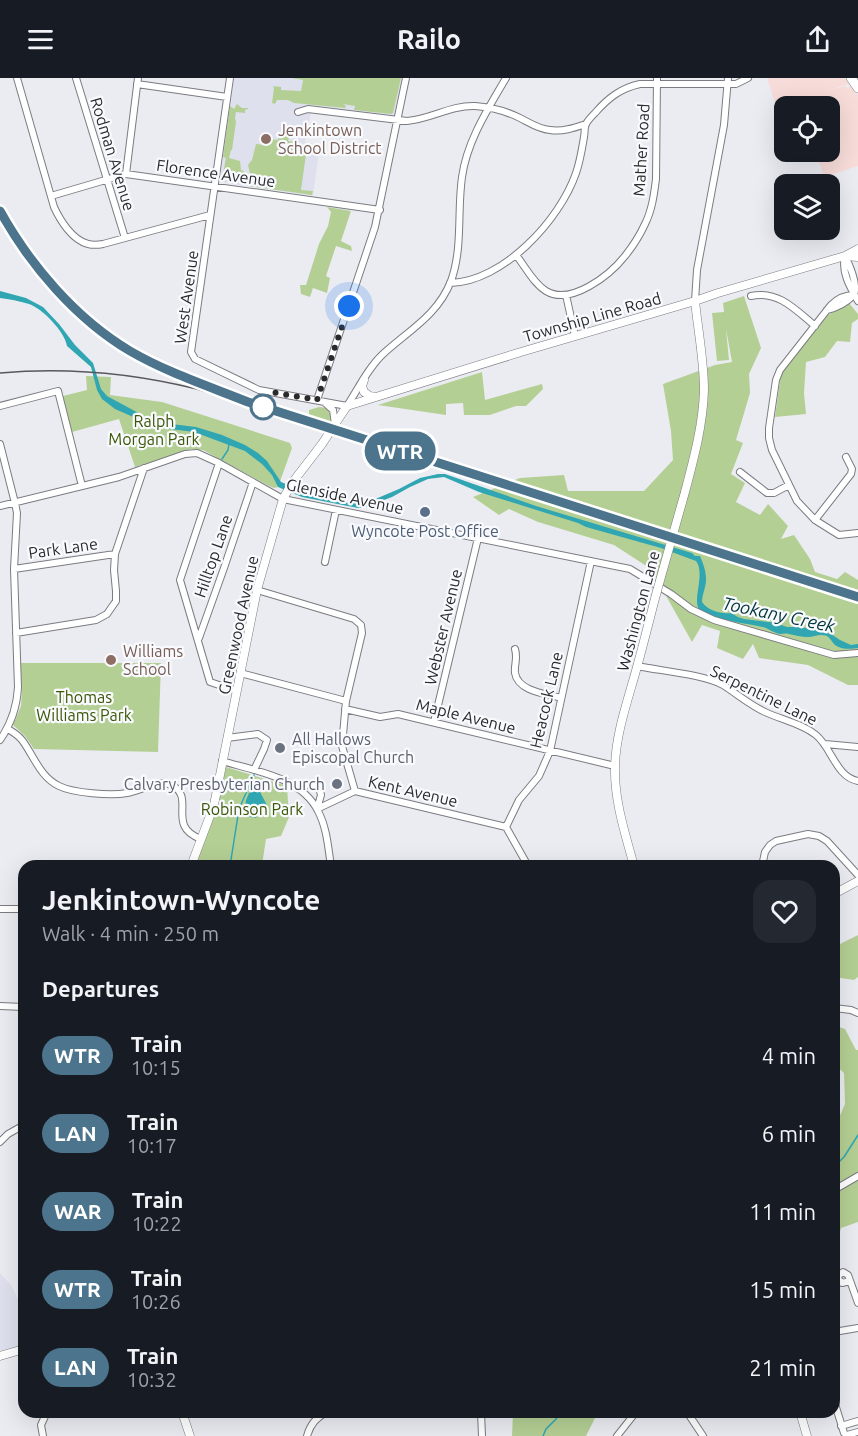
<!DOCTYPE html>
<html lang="en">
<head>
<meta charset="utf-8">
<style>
	:root { --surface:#171b24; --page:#242831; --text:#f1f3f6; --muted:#9ea1a6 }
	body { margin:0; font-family:Ubuntu,sans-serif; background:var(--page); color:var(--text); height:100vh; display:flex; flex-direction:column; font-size:22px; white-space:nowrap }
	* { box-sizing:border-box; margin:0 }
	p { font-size:20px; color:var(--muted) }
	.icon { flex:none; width:33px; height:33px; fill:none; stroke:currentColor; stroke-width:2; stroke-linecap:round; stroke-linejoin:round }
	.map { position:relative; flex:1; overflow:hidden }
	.drawer { position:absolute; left:18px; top:782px; width:822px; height:558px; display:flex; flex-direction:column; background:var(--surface); border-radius:18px; box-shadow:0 6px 24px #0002 }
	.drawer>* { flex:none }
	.badge { padding:0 12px; border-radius:20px; font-size:21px; line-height:39px }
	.fabs { position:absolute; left:774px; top:18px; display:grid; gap:12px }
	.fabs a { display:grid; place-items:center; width:66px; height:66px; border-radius:12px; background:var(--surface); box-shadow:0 6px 24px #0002; font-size:30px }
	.you { position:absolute; width:30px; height:30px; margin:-15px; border:4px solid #fff; border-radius:50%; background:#1a73e8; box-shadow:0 0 0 9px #1a73e833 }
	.map>.badge { position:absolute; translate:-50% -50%; box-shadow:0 0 0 3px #fff }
	h2 { padding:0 24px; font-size:22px; line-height:54px }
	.round { display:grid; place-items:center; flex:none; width:63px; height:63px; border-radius:18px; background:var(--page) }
	.headline { display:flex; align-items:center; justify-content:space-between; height:102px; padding:0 24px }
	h1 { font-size:28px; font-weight:700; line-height:45px }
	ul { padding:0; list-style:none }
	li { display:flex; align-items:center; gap:18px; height:78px; padding:0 24px }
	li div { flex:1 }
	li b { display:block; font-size:22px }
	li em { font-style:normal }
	li .badge { min-width:66px; font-weight:700; text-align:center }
	header { display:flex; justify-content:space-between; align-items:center; height:78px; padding:0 24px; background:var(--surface); font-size:27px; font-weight:700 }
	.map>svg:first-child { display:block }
	.commercial { fill:#f7dcd9 }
	.built { fill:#dee1ed }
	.green { fill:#b4cf94 }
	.water { fill:#2fa6b2 }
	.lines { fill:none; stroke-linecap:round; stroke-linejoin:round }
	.stream { stroke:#2fa6b2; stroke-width:1.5 }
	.minor-casing { stroke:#7b7c81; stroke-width:8 }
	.major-casing { stroke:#7b7c81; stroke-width:9 }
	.highway-casing { stroke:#7b7c81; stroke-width:10 }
	.minor { stroke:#fff; stroke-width:6 }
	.major { stroke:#fff; stroke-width:8 }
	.highway { stroke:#fff; stroke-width:9 }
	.rail { stroke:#58585b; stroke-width:1.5 }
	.major-bridge-casing { stroke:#7b7c81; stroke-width:9; stroke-linecap:butt }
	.major-bridge { stroke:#fff; stroke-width:8 }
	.line-casing { stroke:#fff; stroke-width:14 }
	.line { stroke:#4c748c; stroke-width:9 }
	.walk { stroke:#2a2a2c; stroke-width:6; stroke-dasharray:0 10.8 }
	.education-dot { fill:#8d6e63; stroke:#f9fafe; stroke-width:2 }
	.stop-dot { fill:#fff; stroke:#4c748c; stroke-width:3 }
	.service-dot { fill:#5c6f8a; stroke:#f9fafe; stroke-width:2 }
	.worship-dot { fill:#6b7280; stroke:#f9fafe; stroke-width:2 }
	.labels { text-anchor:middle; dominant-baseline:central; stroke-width:4.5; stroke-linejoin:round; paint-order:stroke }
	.education-label { font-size:16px; fill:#785e54; stroke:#f9fafe; text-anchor:start }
	.street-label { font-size:16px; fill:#2a2a2c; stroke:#f9fafe }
	.park-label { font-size:16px; fill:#3b5604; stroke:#f9fafe }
	.service-label { font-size:16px; fill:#4e5e75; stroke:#f9fafe }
	.worship-label { font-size:16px; fill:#5b616d; stroke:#f9fafe; text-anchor:start }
	.water-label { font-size:18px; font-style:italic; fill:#00373c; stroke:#f9fafe }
</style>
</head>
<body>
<header><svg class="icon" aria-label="menu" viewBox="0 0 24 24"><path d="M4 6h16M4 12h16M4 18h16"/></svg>Railo<svg class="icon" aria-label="share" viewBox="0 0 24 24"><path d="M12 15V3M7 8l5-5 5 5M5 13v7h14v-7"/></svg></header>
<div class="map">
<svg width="858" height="1358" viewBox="0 0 858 1358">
	<rect width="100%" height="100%" fill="#ebecf2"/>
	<path class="commercial" d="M767 0H845L849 6 822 14 845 8 848 10 851 7 858 18V88L824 99 816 74H830V28H795L791 22 775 25Z"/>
	<path class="built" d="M234 0H402L395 36 392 37 311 27V35L305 64 320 67 313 118 220 104Z
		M0 1195 11 1207 24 1234V1267L0 1273Z"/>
	<path class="green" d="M292 0H401L393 35 391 36 354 32 355 28 343 26 346 28 345 30 294 25 288 22H277L275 26 272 25 274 10 273 8 281 9V12L301 13 303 2Z
		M237 26 242 30H248V31L245 32V35L236 34 235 40 236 44 232 72H231L229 80 240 83 241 92 248 96 247 107 241 106 240 104 222 101 226 80 223 79 230 28 234 31Z
		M279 56 290 57 288 63 296 64 294 74 306 76 301 112 313 113 312 117 249 108 251 100 248 87 252 82 256 66 265 67 268 65 270 61 278 62Z
		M327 129 351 133 341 163 351 168 352 173 336 168 326 198 330 200 327 215 313 210 310 219 301 216 300 207H306L319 166 328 148 331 134Z
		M744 218 761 270 749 296 750 315 736 362 743 365 731 396 745 405 736 424 760 437 768 426 788 448 781 461 794 457 810 481 815 494 837 501 845 494 858 502V607H848L808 587 759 580 753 566 743 581 717 570 720 553 702 547 692 564 651 491 614 467 538 444 509 431 499 437 473 419 520 400 564 397 568 413H644L673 382 671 353 663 306 715 287 732 284 726 251 729 282 717 283 712 235 724 234 723 225Z
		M849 225 858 236V241L852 245 850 264 837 263 825 279 806 284 804 315 806 336 775 339 781 296 787 288 828 237Z
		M482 294 485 322 542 306 543 311 526 328H516L490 337H464L463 325 446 326V337L378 327Z
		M86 298 111 299 110 317 162 324 290 365 292 370 278 409 274 410 269 408 203 372 191 371 135 389 119 341 72 354 63 318 87 312Z
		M319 329C329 329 334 336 329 345L309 339V332Z
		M20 585H161L158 674 34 671 25 658 13 647 21 628 22 614Z
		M226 689 287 708 289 739 281 758 266 761 262 787 195 788 218 728Z
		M858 857V899L854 902 834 899V869Z
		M834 947 845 951 856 972H858V1144L841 1150 837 1165 834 1167V1051L845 1026 844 995 834 986Z
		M513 1334H598L586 1358H512Z"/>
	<path class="water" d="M0 213 26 220 43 229 59 246 75 267 93 285 101 311 107 318 144 338 163 345 196 349 222 357 245 367 258 375 267 383 281 404 314 417 331 422 350 425H366L399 411 420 400 438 396H445L536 428 692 475 695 478H700C704 487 708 499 705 509 704 514 702 518 702 524 708 533 721 536 731 535L738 539 744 541 776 545 787 549H801L831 556 840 562 851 567 858 566V570C852 571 841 572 835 567 830 562 830 557 821 557 817 557 812 559 808 559 801 559 795 557 789 556 786 555 783 556 780 556 774 555 769 551 763 549 749 546 709 541 700 532 691 524 706 496 696 483L661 470 586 449 578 445 479 414 444 399 428 401 410 409 392 419 365 429 358 430 302 419 278 409 272 397 262 386 245 373 194 354 170 351 147 345 115 331 102 321 97 312 91 289 67 268C65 254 42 230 29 226 19 223 9 221 0 220Z
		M257 712 260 714 268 729 266 732 259 734 256 740 251 739 244 735 246 722 249 715Z"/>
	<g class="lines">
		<path class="stream" d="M222 381 228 372 229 366
			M230 788 239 731 254 697
			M834 1089 844 1079 858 1057
			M543 1358 546 1351 563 1334"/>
		<defs>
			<path id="minor" d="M17 0 54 129C60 142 72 162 88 166 92 167 98 167 103 166L210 137
				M76 0 125 160
				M230 0 191 274 195 281 259 312 347 328C358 311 368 290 383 276 408 253 438 237 451 203 463 170 457 134 462 99 467 63 488 31 506 0
				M137 6 227 19
				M298 34 308 31 407 43C431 41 451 27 475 28 490 29 506 33 520 40 530 45 538 51 550 52 562 54 574 50 586 46
				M126 96 138 0
				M51 118 126 96 380 132
				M516 177C525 188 533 205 546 213 571 228 610 197 625 178 633 168 640 157 645 146 652 132 654 117 656 101L657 0
				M845 178C841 194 850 209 858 223
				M845 178C850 188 858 206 854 217
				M450 205C503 204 560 142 576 95 580 84 582 71 584 59 585 55 584 49 586 46 588 42 592 38 595 35 608 20 621 10 640 6H736L748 0
				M566 217 575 258
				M854 217C845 217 838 220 831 227L780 292 776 302 769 350V360L772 372 797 423 815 442 839 457 858 455
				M751 218C778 212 796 232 815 248
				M695 223 697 192 724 47 728 0
				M827 232C837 230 847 224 854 217
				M317 322 375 149 406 0
				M324 324 333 332 335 346
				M0 328 58 313 82 408
				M0 366 15 425 17 435 14 491 18 609C17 630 11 646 0 662
				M219 385 180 502 210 604 237 613
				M740 394 767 415H774L789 407
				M0 428 119 399 185 376 197 375 219 385 283 421 630 491 671 516 691 531 714 542 834 577 858 575
				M815 442 851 396 852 391 846 379
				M325 484 336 432
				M14 491 115 476
				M257 512 354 541 361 547 362 555 346 623 342 668 355 713
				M16 555 96 542 107 536 116 523V513L114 492 115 476 144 390
				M199 560 224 490 253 404
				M515 571C518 581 514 586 515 595 518 614 548 616 561 620
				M637 588C661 593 702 596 723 607 737 616 750 627 765 634 782 642 801 645 816 657 832 670 836 699 858 703
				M240 595 346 623
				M345 631 380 639 398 636 615 688
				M434 644 478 460
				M8 651C13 654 18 657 22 662 34 678 40 699 59 708 73 715 111 718 127 715 140 713 159 701 171 707 197 719 165 748 201 761
				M227 660 258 656 267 662 264 671 254 692
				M825 666 858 669
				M222 683C255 693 301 699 318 733 327 750 328 769 331 788
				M300 712C306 705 312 705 319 709L321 717 317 731
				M317 731 355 713 506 749
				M528 788 506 749 519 722 539 698 550 673 591 483
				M762 788 765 774 770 767 776 763 808 756 819 758 827 763 858 797
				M0 831H24
				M0 928 24 929
				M834 930 851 932 858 935
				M0 1064 8 1056 24 1047
				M834 1112 858 1098
				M850 1203 842 1205 839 1202 838 1198 843 1194 848 1197 858 1225
				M834 1254 858 1250
				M834 1323 844 1355 847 1357 858 1354
				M481 1334 482 1358
				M687 1334 703 1358
				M841 1348 858 1343
				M43 1358 41 1347 47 1334
				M307 1358C310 1347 316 1339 327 1334
				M617 1358 636 1334"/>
			<path id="major" d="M845 178 858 179
				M364 302 362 308 364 314 370 318 374 319
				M335 346 347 328 521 274 695 223 718 215 845 178 858 171
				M685 414C694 380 703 347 704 312 704 283 698 252 695 223
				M191 788 214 727 257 512 283 421 292 405 322 366
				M634 788C625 755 614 722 615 688 616 654 628 622 637 589 644 564 650 539 657 513
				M834 816 858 803
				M0 1278 24 1271
				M182 1334 190 1358
				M800 1334 807 1358"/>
			<path id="highway" d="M851 0 858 10"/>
		</defs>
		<use href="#minor" class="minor-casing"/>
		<use href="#major" class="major-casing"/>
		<use href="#highway" class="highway-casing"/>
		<use href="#minor" class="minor"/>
		<use href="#major" class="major"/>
		<use href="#highway" class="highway"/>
		<path class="rail" d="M0 133C29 187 76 241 129 273 152 286 176 295 200 305
			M0 295C66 289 132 295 197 311L858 523"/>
		<defs>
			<path id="major-bridge" d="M322 366 335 346
				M657 513 685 414"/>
		</defs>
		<use href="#major-bridge" class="major-bridge-casing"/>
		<use href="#major-bridge" class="major-bridge"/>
	</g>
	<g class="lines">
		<defs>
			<path id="line" d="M0 133C30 187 76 241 130 273 166 294 208 308 248 324L858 519"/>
		</defs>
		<use href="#line" class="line-casing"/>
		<use href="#line" class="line"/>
		<path class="walk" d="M263 329 271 314 317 322 349 228"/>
	</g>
	<g class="education-dot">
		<circle cx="266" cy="61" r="6"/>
		<circle cx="111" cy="582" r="6"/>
	</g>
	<circle class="stop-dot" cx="263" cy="329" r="12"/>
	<circle class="service-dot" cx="425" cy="434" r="6"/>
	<g class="worship-dot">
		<circle cx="280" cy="670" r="6"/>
		<circle cx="337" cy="706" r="6"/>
	</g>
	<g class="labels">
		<g class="education-label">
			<text x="278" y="52">Jenkintown<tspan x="278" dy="18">School District</tspan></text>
			<text x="123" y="573">Williams<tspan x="123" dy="18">School</tspan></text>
		</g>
		<g class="street-label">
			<text transform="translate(641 72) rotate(-87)">Mather Road</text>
			<text transform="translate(113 76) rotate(73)">Rodman Avenue</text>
			<text transform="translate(216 95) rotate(8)">Florence Avenue</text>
			<text transform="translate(186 219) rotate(-82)">West Avenue</text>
			<text transform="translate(592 239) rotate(-16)">Township Line Road</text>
			<text transform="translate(345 418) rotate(12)">Glenside Avenue</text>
			<text transform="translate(63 470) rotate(-8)">Park Lane</text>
			<text transform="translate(213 478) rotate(-71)">Hilltop Lane</text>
			<text transform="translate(638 533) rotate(-75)">Washington Lane</text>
			<text transform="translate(238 547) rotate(-78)">Greenwood Avenue</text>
			<text transform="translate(443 549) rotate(-77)">Webster Avenue</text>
			<text transform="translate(764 617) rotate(26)">Serpentine Lane</text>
			<text transform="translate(546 622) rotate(-77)">Heacock Lane</text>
			<text transform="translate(466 638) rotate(14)">Maple Avenue</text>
			<text transform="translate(413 713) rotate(13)">Kent Avenue</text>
		</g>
		<g class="park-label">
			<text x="154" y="343">Ralph<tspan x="154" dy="18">Morgan Park</tspan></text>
			<text x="84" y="619">Thomas<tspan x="84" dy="18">Williams Park</tspan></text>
			<text x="252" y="731">Robinson Park</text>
		</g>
		<g class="service-label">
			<text x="425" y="453">Wyncote Post Office</text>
		</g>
		<g class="worship-label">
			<text x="292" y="661">All Hallows<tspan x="292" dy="18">Episcopal Church</tspan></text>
			<text x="325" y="706" text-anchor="end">Calvary Presbyterian Church</text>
		</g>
		<g class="water-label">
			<text transform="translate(779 536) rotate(12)">Tookany Creek</text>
		</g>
	</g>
</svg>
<div class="fabs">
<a><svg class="icon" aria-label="locate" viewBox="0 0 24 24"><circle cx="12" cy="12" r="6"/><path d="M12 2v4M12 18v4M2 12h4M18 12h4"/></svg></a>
<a><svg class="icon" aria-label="layers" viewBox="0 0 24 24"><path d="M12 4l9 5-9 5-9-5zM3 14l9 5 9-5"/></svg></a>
</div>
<div class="you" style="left:349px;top:228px"></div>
<b class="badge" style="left:400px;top:373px;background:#4c748c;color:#fff">WTR</b>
<section class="drawer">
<div class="headline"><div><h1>Jenkintown-Wyncote</h1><p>Walk · 4 min · 250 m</p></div><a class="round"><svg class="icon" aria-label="heart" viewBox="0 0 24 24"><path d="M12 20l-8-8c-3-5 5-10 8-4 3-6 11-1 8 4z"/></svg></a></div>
<h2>Departures</h2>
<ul>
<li><span class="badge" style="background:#4c748c;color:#fff">WTR</span><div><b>Train</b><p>10:15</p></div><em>4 min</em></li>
<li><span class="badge" style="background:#4c748c;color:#fff">LAN</span><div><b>Train</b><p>10:17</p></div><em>6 min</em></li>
<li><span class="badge" style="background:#4c748c;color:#fff">WAR</span><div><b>Train</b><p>10:22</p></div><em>11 min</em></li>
<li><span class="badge" style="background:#4c748c;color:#fff">WTR</span><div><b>Train</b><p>10:26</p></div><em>15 min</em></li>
<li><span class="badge" style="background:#4c748c;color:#fff">LAN</span><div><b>Train</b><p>10:32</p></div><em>21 min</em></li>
</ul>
</section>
</div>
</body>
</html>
